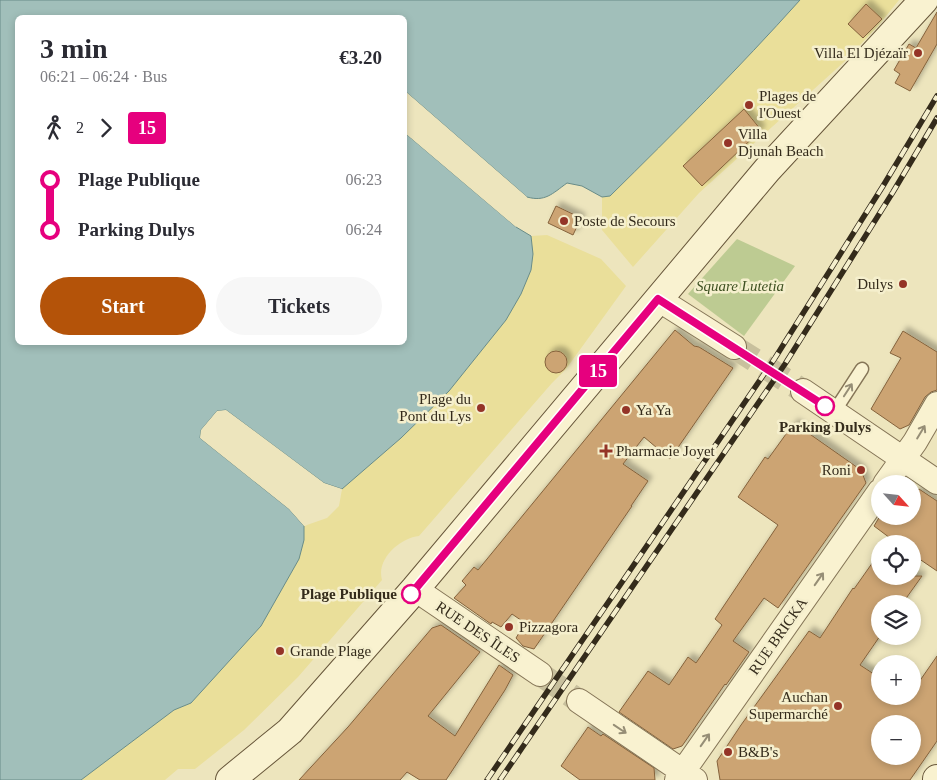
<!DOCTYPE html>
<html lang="en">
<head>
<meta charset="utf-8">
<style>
	:root { --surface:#fff; --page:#f7f7f7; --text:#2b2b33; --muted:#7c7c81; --accent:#b45309 }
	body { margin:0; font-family:"Times New Roman",serif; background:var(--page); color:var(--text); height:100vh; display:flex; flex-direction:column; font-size:19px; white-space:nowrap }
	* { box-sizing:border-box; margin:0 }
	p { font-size:16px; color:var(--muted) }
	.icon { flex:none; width:28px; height:28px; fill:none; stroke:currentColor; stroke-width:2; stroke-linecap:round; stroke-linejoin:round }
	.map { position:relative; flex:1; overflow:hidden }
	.details { position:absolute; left:15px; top:15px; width:392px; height:330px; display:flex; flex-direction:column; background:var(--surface); border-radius:8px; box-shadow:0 2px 8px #0003 }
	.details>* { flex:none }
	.badge { padding:0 10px; border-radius:4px; font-size:18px; line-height:32px }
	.needle { width:32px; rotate:117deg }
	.buttons { position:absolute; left:871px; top:475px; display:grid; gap:10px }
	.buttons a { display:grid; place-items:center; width:50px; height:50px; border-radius:50%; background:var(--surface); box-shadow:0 2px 8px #0003; font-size:25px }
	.map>.badge { position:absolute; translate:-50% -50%; box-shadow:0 0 0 2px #fff }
	.legs { display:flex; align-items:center; gap:8px; height:55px; padding:0 25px; font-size:16px }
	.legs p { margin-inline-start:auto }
	.summary { display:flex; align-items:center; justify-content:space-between; height:85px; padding:0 25px }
	h1 { font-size:28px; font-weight:800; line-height:38px }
	.button { display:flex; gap:10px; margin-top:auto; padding:10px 25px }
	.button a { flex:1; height:58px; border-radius:30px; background:var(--accent); color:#fff; font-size:20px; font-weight:800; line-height:58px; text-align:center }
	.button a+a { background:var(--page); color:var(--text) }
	ul { padding:0 25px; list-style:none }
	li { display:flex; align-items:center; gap:18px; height:50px; font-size:19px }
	li i { display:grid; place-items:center; width:8px; height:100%; margin:0 6px; background:currentColor }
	li i::after { content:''; width:12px; height:12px; margin:-6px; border:4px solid; border-radius:50%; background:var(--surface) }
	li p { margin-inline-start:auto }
	li:first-child i { background:linear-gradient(#0000 50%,currentColor 0) }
	li:last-child i { background:linear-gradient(currentColor 50%,#0000 0) }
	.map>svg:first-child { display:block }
	.green { fill:#bdcb92 }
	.sand { fill:#eadf9a }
	.water { fill:#a1bfba; stroke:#698c88 }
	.pier { fill:#ede5bd }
	.building { fill:#cca473; stroke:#84623c; fill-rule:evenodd; filter:url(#shadow) }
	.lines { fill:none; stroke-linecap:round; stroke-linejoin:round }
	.street-tunnel { stroke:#c8c09d; stroke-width:24; stroke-dasharray:24 12; stroke-linecap:butt }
	.lane-casing { stroke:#857557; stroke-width:15 }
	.street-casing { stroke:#857557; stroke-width:26 }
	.secondary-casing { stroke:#67563a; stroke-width:30 }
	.lane { stroke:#f9f2d0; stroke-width:12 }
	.street { stroke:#f9f2d0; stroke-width:24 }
	.secondary { stroke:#f9f2d0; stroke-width:28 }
	.rail-casing { stroke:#342b1b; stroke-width:5.5 }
	.rail { stroke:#f5efcd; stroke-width:4; stroke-dasharray:11; stroke-linecap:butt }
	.oneway { stroke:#968e76 }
	.line-1-casing { stroke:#fff; stroke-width:11 }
	.line-1 { stroke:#e6007e; stroke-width:8 }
	.poi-dot { fill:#943427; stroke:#f5efcd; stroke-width:2 }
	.stop-1-dot { fill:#fff; stroke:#e6007e; stroke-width:2.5 }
	.labels { text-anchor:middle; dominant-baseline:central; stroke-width:5; stroke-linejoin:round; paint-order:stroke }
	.poi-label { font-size:15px; fill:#342b1b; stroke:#f5efcd; text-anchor:start }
	.park-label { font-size:15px; font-style:italic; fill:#3f5122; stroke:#f5efcd }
	.stop-label { font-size:15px; font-weight:bold; fill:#342b1b; stroke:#f5efcd }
	.street-label { font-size:15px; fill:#342b1b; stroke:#f5efcd }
</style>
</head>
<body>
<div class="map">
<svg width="937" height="780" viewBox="0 0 937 780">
	<defs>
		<filter id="shadow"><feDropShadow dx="4.5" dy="-4.5" stdDeviation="2.5" flood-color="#0004"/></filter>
	</defs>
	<rect width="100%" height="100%" fill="#ede5bd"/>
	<path class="green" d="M737 239 795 266 744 336 688 294Z"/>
	<path class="sand" d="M800 0H899L878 26 844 62 699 193 633 267 602 230V197L610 196C675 132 739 68 800 0Z
		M547 235 601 259 626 286 566 369 552 383 419 536C400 538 376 559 382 580L298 677 244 730 195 769H178L165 780H81L174 710 191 703 261 626 299 559 304 540V526L327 518 339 506 342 489 401 438 449 391 506 320 521 294 531 270 533 254 531 236Z"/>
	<path class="water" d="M0 0H800C739 68 675 132 610 196L602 197 582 186 567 183C552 194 545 202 527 197L405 91V18H18V342H405V133L516 227 531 236 533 254 531 270 521 294 506 320 449 391 401 438 342 489 324 483 226 410 217 411 201 430 200 438 289 509 304 526V540L299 559 261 626 191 703 174 710 81 780H0Z"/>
	<path class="pier" d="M405 91 527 197 526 199 405 95Z
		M405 131 517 224 516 227 405 133Z
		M226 410 324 483 342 489 341 492 323 485 225 412 218 413 204 431 203 437 291 508 307 525 304 526 289 509 200 438 201 430 217 411Z"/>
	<path class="building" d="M866 4 882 19 863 38 848 24Z
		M937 12V44L910 91 895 83 900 74 894 70 909 44 916 48Z
		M744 109 761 130 702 186 683 166Z
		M556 206 581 218 573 235 548 223Z
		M675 330 694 346 699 347 733 368 670 459 644 437 623 464 648 481 631 506H632L534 649 523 646 516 638 525 623 512 614 501 627 492 622 491 624 454 598 466 585 462 581 474 567 478 570Z
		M903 331 937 352V390L931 392 925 397 909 425 900 429 871 409 901 358 890 353Z
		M545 362a11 11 0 1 1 22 0a11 11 0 1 1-22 0Z
		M794 423 861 470 866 483 778 608 764 598 733 641 749 652 726 685 725 684 682 746 673 749 619 712 648 671 669 685 688 657 696 663 722 625 715 619 778 525 738 497 765 457 768 459Z
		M919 489 937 501V571L912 554V544H898L874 526 880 516H912V499Z
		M880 552V576H922L902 604H880V636L860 665 880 678V696H912V692L937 656V741L910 780H720L717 761 741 725 809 631 820 638 853 588 854 589ZM880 724H912V756H880Z
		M441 625 480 652 428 716 455 736 499 665 513 675 505 690 446 780H420L407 772 400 780H299L348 727 432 628Z
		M588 727 601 736 603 734 654 768 655 780H580L561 766Z"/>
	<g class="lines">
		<path class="street-tunnel" d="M734 347 803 391
			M540 674 579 701"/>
		<defs>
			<path id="lane" d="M834 412 862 369"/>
			<path id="street" d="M658 299 734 347
				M803 391 937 482
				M885 484 915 442 937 404
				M415 589 540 674
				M579 701 695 780
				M677 780 880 491"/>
			<path id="secondary" d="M230 780 290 731 415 589 767 170 924 0
				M937 780V779"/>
		</defs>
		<use href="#lane" class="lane-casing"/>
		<use href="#street" class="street-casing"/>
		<use href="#secondary" class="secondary-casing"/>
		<use href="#lane" class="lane"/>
		<use href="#street" class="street"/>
		<use href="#secondary" class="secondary"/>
		<defs>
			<path id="rail" d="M487 780 775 358 883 186 937 96
				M500 780 785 364 893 192 937 118"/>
		</defs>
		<use href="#rail" class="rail-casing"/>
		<use href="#rail" class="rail"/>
	</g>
	<defs><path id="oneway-shaft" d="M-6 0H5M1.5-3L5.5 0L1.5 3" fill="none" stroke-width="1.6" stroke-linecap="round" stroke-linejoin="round" transform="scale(1.25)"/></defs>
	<g class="oneway">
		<use href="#oneway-shaft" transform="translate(848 390) rotate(-57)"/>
		<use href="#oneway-shaft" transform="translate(921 432) rotate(-59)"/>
		<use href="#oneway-shaft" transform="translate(819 579) rotate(-55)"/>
		<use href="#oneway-shaft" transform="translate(620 729) rotate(34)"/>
		<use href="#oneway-shaft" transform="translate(705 740) rotate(-55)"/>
	</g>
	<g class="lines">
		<defs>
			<path id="line-1" d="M411 594 658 299 825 406"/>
		</defs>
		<use href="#line-1" class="line-1-casing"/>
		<use href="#line-1" class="line-1"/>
	</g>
	<g class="poi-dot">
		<circle cx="918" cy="53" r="5"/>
		<circle cx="749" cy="105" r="5"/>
		<circle cx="728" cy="143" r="5"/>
		<circle cx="564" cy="221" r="5"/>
		<circle cx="903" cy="284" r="5"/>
		<circle cx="481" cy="408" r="5"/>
		<circle cx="626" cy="410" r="5"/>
		<path d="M603.5 443.5h5v5h5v5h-5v5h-5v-5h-5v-5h5z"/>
		<circle cx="861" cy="470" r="5"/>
		<circle cx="509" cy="627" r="5"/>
		<circle cx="280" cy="651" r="5"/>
		<circle cx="838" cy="706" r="5"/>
		<circle cx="728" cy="752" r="5"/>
	</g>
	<g class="stop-1-dot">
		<circle cx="825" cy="406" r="9"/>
		<circle cx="411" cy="594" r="9"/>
	</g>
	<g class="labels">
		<g class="poi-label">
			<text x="908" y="53" text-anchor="end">Villa El Djézaïr</text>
			<text x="759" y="96">Plages de<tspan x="759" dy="17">l'Ouest</tspan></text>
			<text x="738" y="134">Villa<tspan x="738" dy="17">Djunah Beach</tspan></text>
			<text x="574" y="221">Poste de Secours</text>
			<text x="893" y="284" text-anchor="end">Dulys</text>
			<text x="471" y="399" text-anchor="end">Plage du<tspan x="471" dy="17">Pont du Lys</tspan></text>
			<text x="636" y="410">Ya Ya</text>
			<text x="616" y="451">Pharmacie Joyet</text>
			<text x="851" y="470" text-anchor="end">Roni</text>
			<text x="519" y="627">Pizzagora</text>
			<text x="290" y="651">Grande Plage</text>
			<text x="828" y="697" text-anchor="end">Auchan<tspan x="828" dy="17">Supermarché</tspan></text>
			<text x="738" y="752">B&amp;B's</text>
		</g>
		<g class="park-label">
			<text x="740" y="286">Square Lutetia</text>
		</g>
		<g class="stop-label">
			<text x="825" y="427">Parking Dulys</text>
			<text x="397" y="594" text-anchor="end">Plage Publique</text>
		</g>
		<g class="street-label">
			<text transform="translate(478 632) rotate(34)">RUE DES ÎLES</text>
			<text transform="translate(778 636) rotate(-55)">RUE BRICKA</text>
		</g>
	</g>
</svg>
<div class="buttons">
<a><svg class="needle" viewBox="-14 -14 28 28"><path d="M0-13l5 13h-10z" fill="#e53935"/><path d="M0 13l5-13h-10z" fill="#7c7c81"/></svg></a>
<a><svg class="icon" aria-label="locate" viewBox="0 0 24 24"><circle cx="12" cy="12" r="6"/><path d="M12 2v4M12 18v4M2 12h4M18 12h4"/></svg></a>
<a><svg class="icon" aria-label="layers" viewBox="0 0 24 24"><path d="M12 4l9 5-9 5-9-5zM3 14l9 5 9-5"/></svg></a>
<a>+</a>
<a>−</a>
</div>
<b class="badge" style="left:598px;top:371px;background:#e6007e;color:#fff">15</b>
<section class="details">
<div class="summary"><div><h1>3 min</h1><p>06:21 – 06:24 · Bus</p></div><b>€3.20</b></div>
<div class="legs"><svg class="icon" aria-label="walk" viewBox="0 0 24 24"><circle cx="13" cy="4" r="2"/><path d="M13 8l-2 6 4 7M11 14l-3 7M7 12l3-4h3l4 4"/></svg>2<svg class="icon" aria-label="forward" viewBox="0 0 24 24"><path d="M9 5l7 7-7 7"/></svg><b class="badge" style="background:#e6007e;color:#fff">15</b></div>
<ul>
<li><i style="color:#e6007e"></i><b>Plage Publique</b><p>06:23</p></li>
<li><i style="color:#e6007e"></i><b>Parking Dulys</b><p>06:24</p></li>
</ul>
<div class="button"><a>Start</a><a>Tickets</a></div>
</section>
</div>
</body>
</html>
